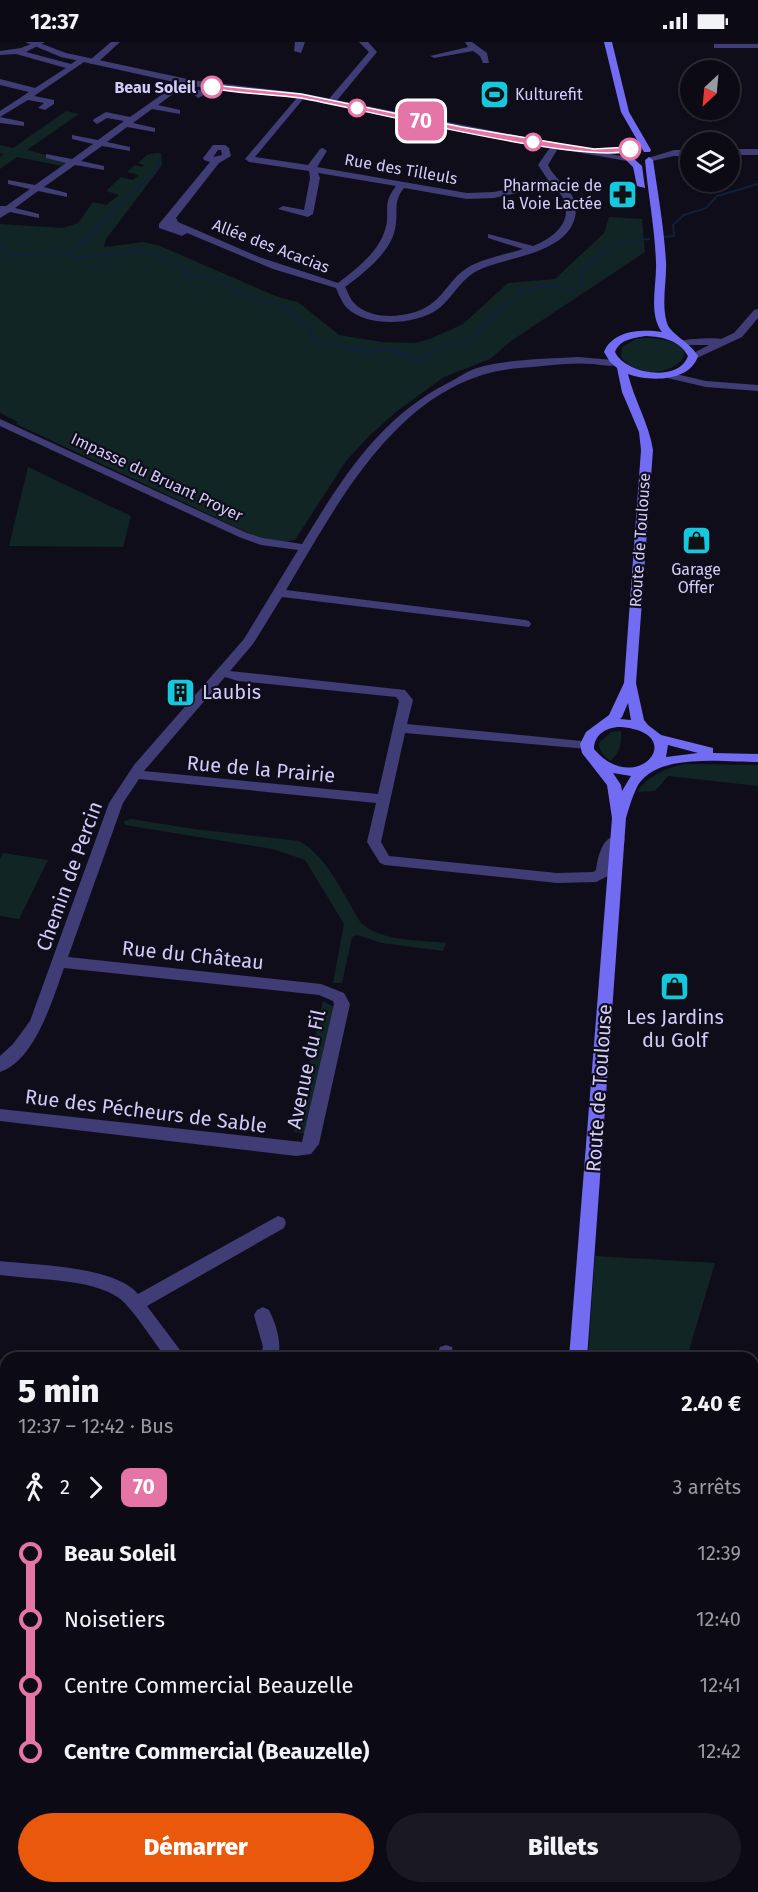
<!DOCTYPE html>
<html lang="fr">
<head>
<meta charset="utf-8">
<style>
	:root { --surface:#0c0a14; --page:#1a1822; --text:#f1f3f6; --muted:#9a9aa0; --line:#2c2b34; --accent:#ea580c }
	body { margin:0; font-family:"Fira Sans",sans-serif; background:var(--page); color:var(--text); height:100vh; display:flex; flex-direction:column; font-size:22px; white-space:nowrap }
	* { box-sizing:border-box; margin:0 }
	p { font-size:20px; color:var(--muted) }
	.icon { flex:none; width:33px; height:33px; fill:none; stroke:currentColor; stroke-width:2; stroke-linecap:round; stroke-linejoin:round }
	.map { position:relative; flex:1; overflow:hidden }
	.sheet { position:absolute; left:0px; top:1310px; width:759px; height:542px; display:flex; flex-direction:column; background:var(--surface); border-radius:18px 18px 0 0; box-shadow:0 2px 4px #0004,0 0 0 2px var(--line) }
	.sheet>* { flex:none }
	.badge { padding:0 12px; border-radius:9px; font-size:21px; line-height:39px }
	.needle { width:39px; rotate:206deg }
	.buttons { position:absolute; left:680px; top:18px; display:grid; gap:12px }
	.buttons a { display:grid; place-items:center; width:60px; height:60px; border-radius:50%; background:var(--surface); box-shadow:0 2px 4px #0004,0 0 0 2px var(--line); font-size:30px }
	.map>.badge { position:absolute; translate:-50% -50%; box-shadow:0 0 0 3px #fff }
	.legs { display:flex; align-items:center; gap:9px; height:66px; padding:0 18px; font-size:20px }
	.legs p { margin-inline-start:auto }
	.overview { display:flex; align-items:center; justify-content:space-between; height:102px; padding:0 18px }
	h1 { font-size:33px; font-weight:800; line-height:45px }
	.action { display:flex; gap:12px; margin-top:auto; padding:12px 18px }
	.action a { flex:1; height:69px; border-radius:36px; background:var(--accent); color:#fff; font-size:24px; font-weight:800; line-height:69px; text-align:center }
	.action a+a { background:var(--page); color:var(--text) }
	ul { padding:0 18px; list-style:none }
	li { display:flex; align-items:center; gap:21px; height:66px; font-size:22px }
	li i { display:grid; place-items:center; width:9px; height:100%; margin:0 8px; background:currentColor }
	li i::after { content:''; width:15px; height:15px; margin:-8px; border:4px solid; border-radius:50%; background:var(--surface) }
	li p { margin-inline-start:auto }
	li:first-child i { background:linear-gradient(#0000 50%,currentColor 0) }
	li:last-child i { background:linear-gradient(currentColor 50%,#0000 0) }
	.status { display:flex; justify-content:space-between; align-items:center; height:42px; padding:0 30px; background:var(--surface); direction:ltr }
	.status svg { height:16px; fill:currentColor }
	.map>svg:first-child { display:block }
	.green { fill:#112524 }
	.lines { fill:none; stroke-linecap:round; stroke-linejoin:round }
	.stream-far1 { stroke:#10213c; stroke-width:2 }
	.stream { stroke:#10213c; stroke-width:3 }
	.minor { fill:#3f3c76; fill-rule:evenodd }
	.tertiary { fill:#3f3c76; fill-rule:evenodd }
	.secondary { fill:#716cf1; fill-rule:evenodd }
	.line-1 { fill:#e675a7; stroke:#fff; stroke-width:1.5 }
	.stop-1-dot { fill:#fff; stroke:#e675a7; stroke-width:3 }
	.labels { text-anchor:middle; dominant-baseline:central; stroke-width:4.5; stroke-linejoin:round; paint-order:stroke }
	.far-stop-label { font-size:16px; font-weight:bold; fill:#d2ccfa; stroke:#100d1b; text-anchor:end }
	.far-poi-label { font-size:16px; fill:#d2ccfa; stroke:#100d1b; text-anchor:start }
	.far-street-label { font-size:16px; fill:#d2ccfa; stroke:#100d1b }
	.poi-label { font-size:20px; fill:#d2ccfa; stroke:#100d1b; text-anchor:start }
	.street-label { font-size:20px; fill:#d2ccfa; stroke:#100d1b }
</style>
</head>
<body>
<div class="status"><b>12:37</b><svg viewBox="0 0 49 12"><path d="M0 12V9h3v3zM5 12V6h3v6zM10 12V3h3v9zM15 12V0h3v12zM26 1h20v11H26zM47 4h2v5h-2z"/></svg></div>
<div class="map">
<svg width="758" height="1850" viewBox="0 0 758 1850">
	<rect width="100%" height="100%" fill="#100d1b"/>
	<path class="green" d="M66 69 79 72 27 108 69 119 62 124 17 115 0 127V115L4 112 0 111V103L13 106Z
		M155 111H161L162 123 106 197 104 205 143 200 160 204 278 255 298 260 339 293 382 300 415 301 430 297 463 282 508 241 555 237 604 191 609 175 642 177 645 210 511 299 490 317 444 335 397 369 369 394 346 419 295 498 284 500 255 494 16 382 18 380 0 371V182L63 186 78 181 93 160 106 163 119 153 106 149 121 135 133 138 139 133 127 130 135 123 142 125 144 123 138 121 147 113Z
		M647 296C729 300 654 356 621 315L622 305 636 297Z
		M28 425 131 474 123 505 9 504Z
		M621 689C622 702 620 709 611 719 604 714 599 710 599 701L611 690Z
		M686 722 758 723V744L668 734 655 749 637 750C647 734 668 725 686 722Z
		M131 777 194 787 299 799C328 815 344 854 361 881 383 900 419 898 446 901L443 909 382 901 357 893 352 895 342 941H333L344 882 305 818 273 807 125 783 124 779Z
		M3 811 48 818 19 877 0 874V817Z
		M323 959 334 965 307 1092 294 1090Z
		M595 1214 715 1221 687 1315H588Z
		M549 1845H718V1850H549Z"/>
	<g class="lines">
		<path class="stream-far1" d="M662 195 674 194 673 183 684 173 706 166 717 154 758 142
			M0 203 4 205 5 211 9 214 64 210 77 216 132 209 148 210 186 226 188 228 184 235 201 234 224 239 239 252 284 264 310 286 311 295 314 298 356 307
			M67 211 81 204 116 166 156 130 160 115
			M387 307H392
			M436 307 443 303 473 297 499 267 520 254 517 251 544 243 575 248 582 243 581 229 615 201 649 197"/>
		<path class="stream" d="M349 306 367 310 391 307 417 318 424 317 438 306"/>
		<path class="minor" d="M36 0H45L26 10 71 22 80 16 87 18 34 54 54 58V62L45 68 38 66 44 61 28 58 0 75 24 80V84L0 81V69L29 50 0 43V37L35 46 66 26 16 12 0 13V9L21 6Z
			M111 0H120L96 22H90V18Z
			M295 0H305L301 11 294 9Z
			M359 0H368L377 10 334 62H328V58L369 10Z
			M465 0H472L487 11 489 21H483L480 14 473 9 434 16 430 14 468 5Z
			M714 2H758V6H714Z
			M184 37 188 40 183 45 204 49V53L198 56 194 52 177 49 158 63 180 68V72L152 67 133 81 155 86V90L127 85 107 100 130 105V109L102 104 81 119 104 124V128L75 123 44 145 67 151V155L38 149 15 166 39 172V176L10 170 0 176V164H6L30 147 8 142V138L35 143 66 121 46 116V112L72 117 93 102 72 97V93L98 98 124 79 107 76 97 82 93 79 94 77 106 70 130 75Z
			M301 51 304 52V56L255 115 308 123 320 107 323 106 327 109 317 125 467 151 494 150 548 138 538 123 553 101 556 100 560 103 548 123C555 139 577 149 576 168 574 211 510 214 481 227 461 235 454 255 438 267 416 283 368 286 347 266 342 261 339 253 336 246L273 227 187 191 182 194 159 186V182L210 120 204 118 203 116 213 103H225L229 106 231 114 219 121 176 176 178 180 259 215 338 241C356 227 378 211 385 188 391 170 381 163 396 144L318 131 320 136 313 172 308 175 278 167 283 164 304 168 310 136 309 129 249 120 245 117ZM218 108H221L222 113 213 115ZM553 143C579 169 563 192 533 204L488 192V196L523 207C505 213 483 216 467 226 452 235 445 252 431 262 413 276 371 280 354 261 350 257 348 250 345 245 364 231 390 211 395 187 399 169 392 161 404 146L467 157 494 156Z
			M729 107H758V113H729Z
			M674 108H690V114H674L652 119 648 116Z
			M578 315 614 318 619 321C613 326 602 323 593 322 569 320 545 324 520 326 402 335 340 458 286 548L525 578 529 579 531 582 529 585 282 555 253 602 230 629 405 648 413 658 407 682 592 700 594 703 587 707 405 691 381 800 389 814 557 831 593 830 596 828C598 814 603 789 623 795L625 798 613 810 608 834 596 840 557 841 385 823 380 821 367 800 376 761 139 737 123 761 68 915 321 942 344 951 350 962 319 1102 311 1112 296 1114 0 1079V1067L302 1100 334 962 333 959 319 953 64 926C53 956 35 1019 0 1030V1014L13 1002 30 979 109 761 134 723 244 597 298 508 261 503 239 495 0 384V377L247 491 263 496 302 502C341 438 379 376 448 341 458 336 467 329 477 326 509 317 545 317 578 315ZM225 635 238 639 396 655 399 659 378 752 144 729Z
			M278 1174 284 1176 286 1181 284 1186 147 1264 186 1316H166C154 1300 133 1267 119 1256 91 1236 35 1238 0 1233V1219C34 1223 115 1224 138 1252Z
			M263 1265 269 1268C276 1282 282 1300 278 1316H260L263 1305 254 1273 257 1268Z
			M446 1303 452 1305 454 1316H436L440 1305Z
			M0 1353 6 1354V1370L0 1369Z
			M0 1384 6 1385V1401L0 1400Z
			M758 1426V1444L753 1445V1427Z
			M6 1532V1566L0 1568V1534Z
			M157 1845H179L178 1850H156Z
			M391 1845H413L412 1850H390Z"/>
		<path class="tertiary" d="M25 0H37L66 11 192 38 301 51 631 116 627 119 462 90 301 57 192 44 61 15Z
			M758 267V276L742 295 697 316 688 314 709 303H682L677 300C681 297 716 295 721 297L734 291 754 268Z
			M667 330 706 339 758 343V349L706 345 663 335V331Z
			M758 1612V1632L753 1633V1613Z"/>
		<path class="secondary" d="M604 0H612L629 70 651 108 650 110H644L621 70Z
			M649 115 653 118C658 152 664 186 666 220 667 240 661 261 667 281 670 292 690 300 698 314 690 340 650 340 628 332 634 358 649 381 653 408L636 641 644 678 648 683 661 693 713 706V711L758 712V720C723 720 656 710 637 745 632 755 629 766 626 776L587 1316H569L612 776 607 743 582 711 580 702 586 690 609 673 624 641 641 408 639 390 622 350 617 326 610 320 604 310C613 288 642 287 662 290 648 272 657 242 656 221 655 187 648 152 645 118ZM646 294C663 295 679 298 688 314 679 341 625 332 615 310 620 297 634 296 646 294ZM628 661 631 678 620 677 622 675ZM621 685C691 691 636 757 594 707 594 692 607 685 621 685ZM668 703 698 711 666 715ZM613 731 631 734 622 749 621 743Z
			M627 116H633L642 124 645 146 637 144 633 125 626 118Z
			M529 1845H551L550 1850H528Z"/>
	</g>
	<path class="line-1" d="M212 43 301 52 462 85 556 101 594 107 630 105 633 107C599 127 354 65 301 56 271 52 240 52 210 46Z"/>
	<defs>
		<symbol id="stadium-square" viewBox="-11 -11 22 22"><rect x="-9" y="-9" width="18" height="18" rx="4" fill="#15c8dd" stroke="#100d1b"/><path d="M0-5a6.5 5 0 1 0 0 10a6.5 5 0 1 0 0-10ZM-3.5-1.8h7v3.6h-7Z" fill="#111"/></symbol>
		<symbol id="pharmacy-square" viewBox="-11 -11 22 22"><rect x="-9" y="-9" width="18" height="18" rx="4" fill="#15c8dd" stroke="#100d1b"/><path d="M-2-6h4v4h4v4h-4v4h-4v-4h-4v-4h4Z" fill="#111"/></symbol>
		<symbol id="shop-square" viewBox="-11 -11 22 22"><rect x="-9" y="-9" width="18" height="18" rx="4" fill="#15c8dd" stroke="#100d1b"/><path d="M-5-2.5h2.3a2.7 3.5 0 0 1 5.4 0H5L5.5 6h-11ZM-1.5-2.5h3a1.5 2.3 0 0 0-3 0Z" fill="#111"/></symbol>
		<symbol id="building-square" viewBox="-11 -11 22 22"><rect x="-9" y="-9" width="18" height="18" rx="4" fill="#15c8dd" stroke="#100d1b"/><path d="M-4-6H4V6H1V3H-1V6H-4ZM-2.5-4.3h1.7v1.8h-1.7ZM.8-4.3h1.7v1.8H.8ZM-2.5-1h1.7V.8h-1.7ZM.8-1h1.7V.8H.8Z" fill="#111"/></symbol>
	</defs>
	<g fill-rule="evenodd">
		<use href="#stadium-square" x="478" y="36" width="33" height="33"/>
		<use href="#pharmacy-square" x="606" y="136" width="33" height="33"/>
		<use href="#shop-square" x="680" y="482" width="33" height="33"/>
		<use href="#building-square" x="164" y="634" width="33" height="33"/>
		<use href="#shop-square" x="658" y="928" width="33" height="33"/>
	</g>
	<g class="stop-1-dot">
		<circle cx="212" cy="45" r="10"/>
		<circle cx="357" cy="66" r="8"/>
		<circle cx="533" cy="100" r="8"/>
		<circle cx="630" cy="107" r="10"/>
	</g>
	<g class="labels">
		<g class="far-stop-label">
			<text x="196" y="45">Beau Soleil</text>
		</g>
		<g class="far-poi-label">
			<text x="515" y="52">Kulturefit</text>
			<text x="602" y="143" text-anchor="end">Pharmacie de<tspan x="602" dy="18">la Voie Lactée</tspan></text>
			<text x="696" y="527" text-anchor="middle">Garage<tspan x="696" dy="18">Offer</tspan></text>
		</g>
		<g class="far-street-label">
			<text transform="translate(401 127) rotate(10)">Rue des Tilleuls</text>
			<text transform="translate(271 204) rotate(21)">Allée des Acacias</text>
			<text transform="translate(157 435) rotate(25)">Impasse du Bruant Proyer</text>
			<text transform="translate(640 498) rotate(-86)">Route de Toulouse</text>
		</g>
		<g class="poi-label">
			<text x="202" y="650">Laubis</text>
			<text x="675" y="975" text-anchor="middle">Les Jardins<tspan x="675" dy="23">du Golf</tspan></text>
		</g>
		<g class="street-label">
			<text transform="translate(261 727) rotate(5)">Rue de la Prairie</text>
			<text transform="translate(69 834) rotate(-70)">Chemin de Percin</text>
			<text transform="translate(193 913) rotate(6)">Rue du Château</text>
			<text transform="translate(306 1027) rotate(-78)">Avenue du Fil</text>
			<text transform="translate(599 1046) rotate(-86)">Route de Toulouse</text>
			<text transform="translate(146 1069) rotate(7)">Rue des Pécheurs de Sable</text>
		</g>
	</g>
</svg>
<div class="buttons">
<a><svg class="needle" viewBox="-14 -14 28 28"><path d="M0-13l5 13h-10z" fill="#e53935"/><path d="M0 13l5-13h-10z" fill="#9a9aa0"/></svg></a>
<a><svg class="icon" aria-label="layers" viewBox="0 0 24 24"><path d="M12 4l9 5-9 5-9-5zM3 14l9 5 9-5"/></svg></a>
</div>
<b class="badge" style="left:421px;top:79px;background:#e675a7;color:#fff">70</b>
<section class="sheet">
<div class="overview"><div><h1>5 min</h1><p>12:37 – 12:42 · Bus</p></div><b>2.40 €</b></div>
<div class="legs"><svg class="icon" aria-label="walk" viewBox="0 0 24 24"><circle cx="13" cy="4" r="2"/><path d="M13 8l-2 6 4 7M11 14l-3 7M7 12l3-4h3l4 4"/></svg>2<svg class="icon" aria-label="forward" viewBox="0 0 24 24"><path d="M9 5l7 7-7 7"/></svg><b class="badge" style="background:#e675a7;color:#fff">70</b><p>3 arrêts</p></div>
<ul>
<li><i style="color:#e675a7"></i><b>Beau Soleil</b><p>12:39</p></li>
<li><i style="color:#e675a7"></i><span>Noisetiers</span><p>12:40</p></li>
<li><i style="color:#e675a7"></i><span>Centre Commercial Beauzelle</span><p>12:41</p></li>
<li><i style="color:#e675a7"></i><b>Centre Commercial (Beauzelle)</b><p>12:42</p></li>
</ul>
<div class="action"><a>Démarrer</a><a>Billets</a></div>
</section>
</div>
</body>
</html>
